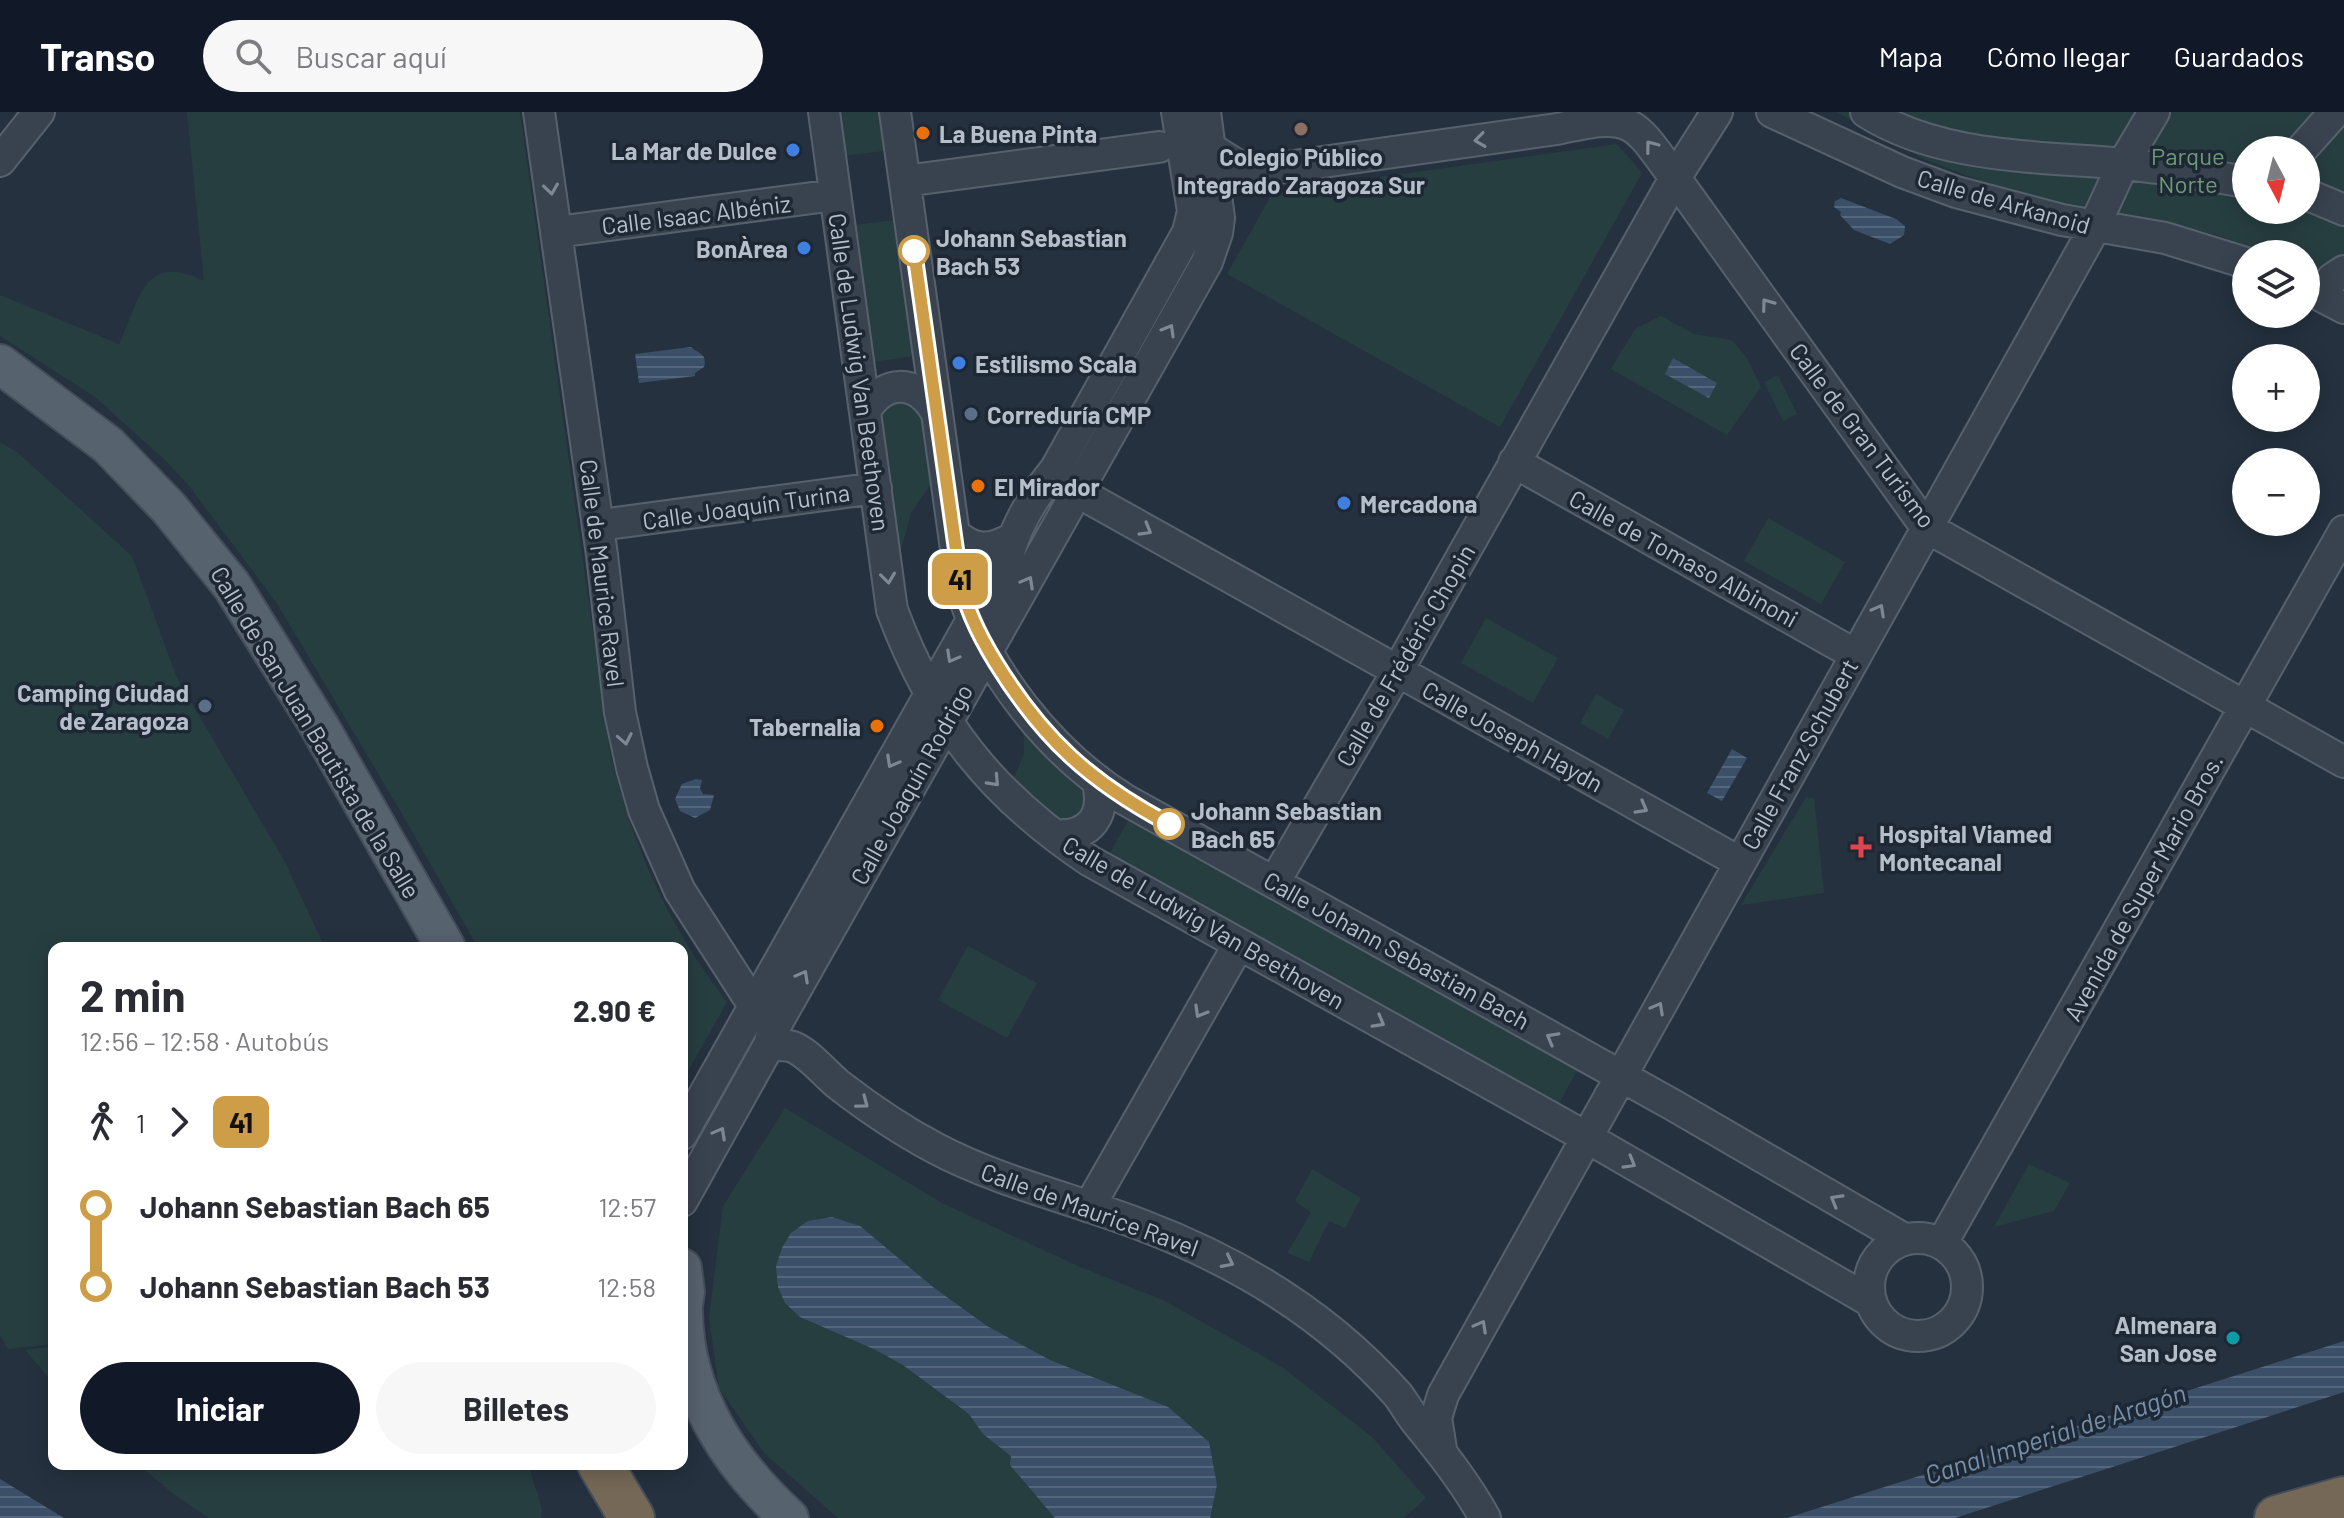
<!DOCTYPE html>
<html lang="es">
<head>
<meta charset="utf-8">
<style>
	:root { --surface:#fff; --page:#f7f7f7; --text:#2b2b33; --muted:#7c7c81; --accent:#111827 }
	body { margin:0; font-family:Barlow,sans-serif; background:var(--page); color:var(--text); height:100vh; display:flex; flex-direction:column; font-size:30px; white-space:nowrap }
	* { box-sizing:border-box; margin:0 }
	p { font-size:26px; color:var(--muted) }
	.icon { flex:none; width:44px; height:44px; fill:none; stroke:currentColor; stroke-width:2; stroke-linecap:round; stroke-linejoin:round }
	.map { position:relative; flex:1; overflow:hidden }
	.details { position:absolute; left:48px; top:830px; width:640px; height:528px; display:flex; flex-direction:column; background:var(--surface); border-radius:16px; box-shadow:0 4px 20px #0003 }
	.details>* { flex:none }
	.badge { padding:0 16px; border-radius:12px; font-size:28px; line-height:52px }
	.needle { width:52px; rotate:173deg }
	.controls { position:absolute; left:2232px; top:24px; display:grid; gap:16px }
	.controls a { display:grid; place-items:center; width:88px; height:88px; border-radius:50%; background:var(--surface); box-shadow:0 4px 20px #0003; font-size:40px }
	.map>.badge { position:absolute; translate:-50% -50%; box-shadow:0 0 0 4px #fff }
	.legs { display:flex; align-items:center; gap:12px; height:88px; padding:0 32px; font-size:26px }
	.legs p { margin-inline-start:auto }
	.headline { display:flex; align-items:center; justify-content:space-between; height:136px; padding:0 32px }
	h1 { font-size:44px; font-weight:700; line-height:60px }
	.primary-button { display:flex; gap:16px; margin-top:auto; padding:16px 32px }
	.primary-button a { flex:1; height:92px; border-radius:48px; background:var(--accent); color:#fff; font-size:32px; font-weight:700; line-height:92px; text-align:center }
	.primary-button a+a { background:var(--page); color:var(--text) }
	ul { padding:0 32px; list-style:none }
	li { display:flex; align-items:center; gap:28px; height:80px; font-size:30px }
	li i { display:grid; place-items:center; width:12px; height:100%; margin:0 10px; background:currentColor }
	li i::after { content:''; width:20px; height:20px; margin:-10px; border:6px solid; border-radius:50%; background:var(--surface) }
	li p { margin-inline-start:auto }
	li:first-child i { background:linear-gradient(#0000 50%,currentColor 0) }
	li:last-child i { background:linear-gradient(currentColor 50%,#0000 0) }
	header { display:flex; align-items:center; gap:48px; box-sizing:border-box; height:112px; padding:0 40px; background:var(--accent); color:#fff }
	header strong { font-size:38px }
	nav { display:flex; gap:44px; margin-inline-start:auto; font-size:28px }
	.search { width:560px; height:72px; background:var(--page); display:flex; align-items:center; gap:20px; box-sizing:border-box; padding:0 28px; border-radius:44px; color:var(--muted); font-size:30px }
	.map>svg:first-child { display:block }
	.green { fill:#273e40; fill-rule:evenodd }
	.water { fill:url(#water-rules) }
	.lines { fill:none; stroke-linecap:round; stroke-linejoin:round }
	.minor-casing { stroke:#57616d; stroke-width:34 }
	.major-casing { stroke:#434c58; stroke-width:42 }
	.highway-casing { stroke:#444e5a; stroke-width:48 }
	.minor { stroke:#39434f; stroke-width:30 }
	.major { stroke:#57626f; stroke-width:38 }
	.highway { stroke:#756856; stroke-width:44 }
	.oneway { stroke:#7e8793 }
	.line-1-casing { stroke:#fff; stroke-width:18 }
	.line-1 { stroke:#ce9d47; stroke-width:12 }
	.education-dot { fill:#8d6e63; stroke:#1e2834; stroke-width:3 }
	.food-dot { fill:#e8710a; stroke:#1e2834; stroke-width:3 }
	.shop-dot { fill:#3f7fe0; stroke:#1e2834; stroke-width:3 }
	.stop-1-dot { fill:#fff; stroke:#ce9d47; stroke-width:4 }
	.service-dot { fill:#5c6f8a; stroke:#1e2834; stroke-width:3 }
	.health-dot { fill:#e0444e; stroke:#1e2834; stroke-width:3 }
	.culture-dot { fill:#0f9aa8; stroke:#1e2834; stroke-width:3 }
	.labels { text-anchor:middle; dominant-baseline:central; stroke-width:7; stroke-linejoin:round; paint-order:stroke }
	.poi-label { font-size:24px; font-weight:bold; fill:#b6beca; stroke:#1e2834; text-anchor:start }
	.park-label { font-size:24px; fill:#6d9b76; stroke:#1e2834 }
	.street-label { font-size:24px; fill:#b6beca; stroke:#1e2834 }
	.stop-label { font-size:24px; font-weight:bold; fill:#b6beca; stroke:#1e2834; text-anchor:start }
	.water-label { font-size:26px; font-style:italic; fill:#7690ac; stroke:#1e2834 }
</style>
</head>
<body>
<header>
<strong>Transo</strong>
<div class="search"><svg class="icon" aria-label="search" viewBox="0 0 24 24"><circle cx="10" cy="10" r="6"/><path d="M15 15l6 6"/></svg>Buscar aquí</div>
<nav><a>Mapa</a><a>Cómo llegar</a><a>Guardados</a></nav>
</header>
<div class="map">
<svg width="2344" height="1406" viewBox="0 0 2344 1406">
	<defs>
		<pattern id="water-rules" width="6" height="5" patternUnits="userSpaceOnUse" patternTransform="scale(2)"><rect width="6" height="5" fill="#3b5068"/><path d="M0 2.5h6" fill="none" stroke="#55677c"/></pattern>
	</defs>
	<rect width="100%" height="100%" fill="#25313f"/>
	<path class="green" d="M187 0H520L610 641C633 735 667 812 727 890L682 970V836H478L401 700 276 490 189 374 166 349 95 285 0 224V183L119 232C140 188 143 139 204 169Z
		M829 0H887L892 38 835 45Z
		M1836 0H2344V176L2306 156V142H2269L2220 124 2153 107 2047 88 1987 71 1926 48ZM2246 38H2306V98H2246Z
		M1617 32 1642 61 1500 315 1227 162 1273 80Z
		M904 107 922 243 865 251 846 114Z
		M1661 204 1694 222 1732 228 1747 246 1761 275 1727 323 1611 257 1635 217Z
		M1778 263 1797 302 1783 309 1764 270Z
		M919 286 939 360 911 401 898 449 877 296 883 290Z
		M0 330 17 340 132 444 177 566 285 750 325 836H54V1232L8 1237 0 1223Z
		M1768 406 1845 450 1821 492 1744 449Z
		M1486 506 1558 546 1533 591 1461 551Z
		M1596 582 1624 598 1608 627 1580 611Z
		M1023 603 1095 686 1068 717 1009 677 1024 642Z
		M1806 685 1814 686 1824 781 1741 793Z
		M1133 700 1581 952 1554 1000 1106 748Z
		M968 834 1037 871 1007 926 938 888Z
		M785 996 942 1091 1078 1154 1165 1189 1282 1255 1372 1325 1426 1386 1404 1406H838L764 1341 719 1276 709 1206 723 1094Z
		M2029 1052 2070 1071 2054 1099 1994 1115Z
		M1312 1057 1361 1086 1345 1116 1329 1109 1309 1150 1287 1141 1311 1101 1295 1089Z
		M54 1234V1272L25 1238Z
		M138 1352H528L542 1397 541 1406H209L172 1381Z"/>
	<path class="water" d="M1841 86 1896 107 1905 114 1904 123 1890 132 1854 118 1840 103 1841 100 1834 95 1835 89Z
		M691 235C697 241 708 241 704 255L695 261V264L639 271 635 242Z
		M1673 246 1717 271 1709 286 1665 262Z
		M1732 637 1747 646 1722 689 1707 681Z
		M696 667 702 668 700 676 703 682 714 683 710 698 695 706 680 699 675 687 682 672Z
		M832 1105 860 1114 933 1175 987 1214 1050 1248 1168 1295 1209 1330 1217 1373 1210 1406H1055L1010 1353 1011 1344 983 1322 969 1302 903 1253 876 1238 800 1205 785 1191 778 1175 776 1154 782 1136 791 1121 808 1109Z
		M2344 1229V1280L1955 1406H1787Z
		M0 1367 64 1406H0Z"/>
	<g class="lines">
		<defs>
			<path id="minor" d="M539 0 602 443 620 600 632 656 644 698 680 779 754 894
				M824 0 892 498C934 610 990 682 1090 749L1586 1025 1870 1189
				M895 0 961 473C982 557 1052 642 1124 687L1673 993 1904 1127
				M1772 0 1902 60 1956 80 2062 108 2165 126 2246 151
				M1866 0C1940 47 2038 44 2124 52 2165 56 2205 63 2246 70
				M1210 36 1240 55 1265 58 1557 17C1633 0 1632 7 1675 66L1926 415 2344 650
				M2301 38 2335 0
				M0 49 39 0
				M905 69 1159 35
				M2306 82 2344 98
				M557 120 835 83
				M2306 176 2344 196
				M2322 183 2332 167 2344 159
				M865 299C884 267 916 267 935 298
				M1514 350 1854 542
				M1078 380 1739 750
				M615 411 876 376
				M954 421C974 440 990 439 1013 426
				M1054 723C1091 726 1107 702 1097 668
				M1275 769 1397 560 1675 66 1717 0
				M769 933C777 933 785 932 793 935 810 942 825 962 839 973 870 997 901 1018 935 1036 1001 1071 1075 1087 1144 1114 1241 1151 1329 1205 1398 1283 1404 1291 1409 1300 1415 1308 1441 1340 1465 1370 1485 1406
				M682 1022 1008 444C1016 413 1035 382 1055 358L1188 120 1193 99 1177 0
				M682 1089 769 933 773 918 804 863 1207 150 1217 121 1219 106 1205 0
				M1089 1095 1239 832
				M1869 1175a49 49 0 1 1 98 0a49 49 0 1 1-98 0Z
				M1942 1131 2344 419
				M1441 1337 1436 1306 1443 1283 2089 126 2123 52 2154 0"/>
			<path id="major" d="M0 252 108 333 169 396 232 474 319 614 446 836
				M682 1156 685 1180 682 1200
				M683 1199C684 1283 728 1350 789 1406"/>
			<path id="highway" d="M600 1352 632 1406
				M2277 1406 2344 1387"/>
		</defs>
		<use href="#minor" class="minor-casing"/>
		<use href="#major" class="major-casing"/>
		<use href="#highway" class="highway-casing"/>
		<use href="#minor" class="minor"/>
		<use href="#major" class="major"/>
		<use href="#highway" class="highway"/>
	</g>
	<defs><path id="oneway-chevron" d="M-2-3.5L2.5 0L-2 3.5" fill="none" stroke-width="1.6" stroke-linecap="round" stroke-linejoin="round" transform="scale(2)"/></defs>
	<g class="oneway">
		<use href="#oneway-chevron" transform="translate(1480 28) rotate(172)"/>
		<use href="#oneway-chevron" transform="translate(1651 34) rotate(-127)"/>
		<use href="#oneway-chevron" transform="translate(551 77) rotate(82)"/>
		<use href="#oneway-chevron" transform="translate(1767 192) rotate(-126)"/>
		<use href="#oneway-chevron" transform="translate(1169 218) rotate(-60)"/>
		<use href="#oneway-chevron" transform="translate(1146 418) rotate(30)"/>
		<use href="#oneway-chevron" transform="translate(888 466) rotate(83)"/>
		<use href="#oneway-chevron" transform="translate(1028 470) rotate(-61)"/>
		<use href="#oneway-chevron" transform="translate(1879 498) rotate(-61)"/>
		<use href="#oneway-chevron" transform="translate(952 545) rotate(119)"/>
		<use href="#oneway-chevron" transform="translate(625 627) rotate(79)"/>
		<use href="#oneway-chevron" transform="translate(892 650) rotate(119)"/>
		<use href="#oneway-chevron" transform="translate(994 669) rotate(47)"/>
		<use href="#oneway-chevron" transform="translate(1642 696) rotate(29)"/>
		<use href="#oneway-chevron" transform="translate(803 864) rotate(-61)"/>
		<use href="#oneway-chevron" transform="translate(1658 896) rotate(-61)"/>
		<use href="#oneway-chevron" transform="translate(1200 900) rotate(120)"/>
		<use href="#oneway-chevron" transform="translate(1379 910) rotate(29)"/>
		<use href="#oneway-chevron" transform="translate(1552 926) rotate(-151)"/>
		<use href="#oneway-chevron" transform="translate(863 991) rotate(37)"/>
		<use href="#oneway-chevron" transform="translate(720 1021) rotate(-61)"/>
		<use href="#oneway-chevron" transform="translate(1630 1051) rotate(30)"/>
		<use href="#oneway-chevron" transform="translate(1836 1088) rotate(-150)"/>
		<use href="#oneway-chevron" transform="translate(1228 1150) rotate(27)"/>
		<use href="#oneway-chevron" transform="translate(1481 1214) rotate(-61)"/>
	</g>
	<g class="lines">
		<defs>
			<path id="line-1" d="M914 139 960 466C965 496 980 525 996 551 1043 627 1090 670 1169 712"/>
		</defs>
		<use href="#line-1" class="line-1-casing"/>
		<use href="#line-1" class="line-1"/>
	</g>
	<circle class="education-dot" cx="1301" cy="17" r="8"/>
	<g class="food-dot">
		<circle cx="923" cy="21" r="8"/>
		<circle cx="978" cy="374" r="8"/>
		<circle cx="877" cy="614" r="8"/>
	</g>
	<g class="shop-dot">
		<circle cx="793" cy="38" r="8"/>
		<circle cx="804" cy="136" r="8"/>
		<circle cx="959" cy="251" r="8"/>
		<circle cx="1344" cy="391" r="8"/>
	</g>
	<g class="stop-1-dot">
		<circle cx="914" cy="139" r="14"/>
		<circle cx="1169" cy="712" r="14"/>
	</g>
	<g class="service-dot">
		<circle cx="971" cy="302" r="8"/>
		<circle cx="205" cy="594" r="8"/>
	</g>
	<path class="health-dot" d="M1857 723h8v8h8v8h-8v8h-8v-8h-8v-8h8z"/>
	<circle class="culture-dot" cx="2233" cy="1226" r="8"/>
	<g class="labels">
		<g class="poi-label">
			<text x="939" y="21">La Buena Pinta</text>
			<text x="777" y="38" text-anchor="end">La Mar de Dulce</text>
			<text x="1301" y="44" text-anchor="middle">Colegio Público<tspan x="1301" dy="28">Integrado Zaragoza Sur</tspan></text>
			<text x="788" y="136" text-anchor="end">BonÀrea</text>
			<text x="975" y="251">Estilismo Scala</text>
			<text x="987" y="302">Correduría CMP</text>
			<text x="994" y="374">El Mirador</text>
			<text x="1360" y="391">Mercadona</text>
			<text x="189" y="580" text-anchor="end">Camping Ciudad<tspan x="189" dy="28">de Zaragoza</tspan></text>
			<text x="861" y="614" text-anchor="end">Tabernalia</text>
			<text x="1879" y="721">Hospital Viamed<tspan x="1879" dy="28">Montecanal</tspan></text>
			<text x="2217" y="1212" text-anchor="end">Almenara<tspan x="2217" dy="28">San Jose</tspan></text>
		</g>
		<g class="park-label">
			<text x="2188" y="43">Parque<tspan x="2188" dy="28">Norte</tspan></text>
		</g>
		<g class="street-label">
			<text transform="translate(2004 89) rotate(16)">Calle de Arkanoid</text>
			<text transform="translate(696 102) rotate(-7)">Calle Isaac Albéniz</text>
			<text transform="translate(860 260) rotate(82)">Calle de Ludwig Van Beethoven</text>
			<text transform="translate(1863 323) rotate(53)">Calle de Gran Turismo</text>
			<text transform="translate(746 394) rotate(-8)">Calle Joaquín Turina</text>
			<text transform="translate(1684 446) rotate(29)">Calle de Tomaso Albinoni</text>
			<text transform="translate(603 461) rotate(83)">Calle de Maurice Ravel</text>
			<text transform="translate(1405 543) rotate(-60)">Calle de Frédéric Chopin</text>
			<text transform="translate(316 620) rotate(59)">Calle de San Juan Bautista de la Salle</text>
			<text transform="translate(1513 624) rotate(29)">Calle Joseph Haydn</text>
			<text transform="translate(1799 642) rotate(-61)">Calle Franz Schubert</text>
			<text transform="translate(911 672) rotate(-61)">Calle Joaquín Rodrigo</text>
			<text transform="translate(2143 775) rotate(-61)">Avenida de Super Mario Bros.</text>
			<text transform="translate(1204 810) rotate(30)">Calle de Ludwig Van Beethoven</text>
			<text transform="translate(1397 838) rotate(29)">Calle Johann Sebastian Bach</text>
			<text transform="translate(1090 1097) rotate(20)">Calle de Maurice Ravel</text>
		</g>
		<g class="stop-label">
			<text x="936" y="125">Johann Sebastian<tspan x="936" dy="28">Bach 53</tspan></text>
			<text x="1191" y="698">Johann Sebastian<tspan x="1191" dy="28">Bach 65</tspan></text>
		</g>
		<g class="water-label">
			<text transform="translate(2055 1321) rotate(-18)">Canal Imperial de Aragón</text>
		</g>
	</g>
</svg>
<div class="controls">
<a><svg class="needle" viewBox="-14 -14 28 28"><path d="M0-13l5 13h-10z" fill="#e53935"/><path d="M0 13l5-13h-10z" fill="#7c7c81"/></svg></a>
<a><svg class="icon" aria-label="layers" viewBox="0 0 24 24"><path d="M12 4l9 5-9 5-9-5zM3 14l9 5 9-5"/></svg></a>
<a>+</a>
<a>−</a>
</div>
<b class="badge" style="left:960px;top:467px;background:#ce9d47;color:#111">41</b>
<section class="details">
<div class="headline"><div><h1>2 min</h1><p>12:56 – 12:58 · Autobús</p></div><b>2.90 €</b></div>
<div class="legs"><svg class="icon" aria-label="walk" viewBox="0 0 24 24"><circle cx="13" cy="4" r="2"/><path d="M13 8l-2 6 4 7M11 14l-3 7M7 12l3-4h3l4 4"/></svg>1<svg class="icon" aria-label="forward" viewBox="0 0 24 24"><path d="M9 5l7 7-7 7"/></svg><b class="badge" style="background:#ce9d47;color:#111">41</b></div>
<ul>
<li><i style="color:#ce9d47"></i><b>Johann Sebastian Bach 65</b><p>12:57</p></li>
<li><i style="color:#ce9d47"></i><b>Johann Sebastian Bach 53</b><p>12:58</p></li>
</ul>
<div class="primary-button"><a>Iniciar</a><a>Billetes</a></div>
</section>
</div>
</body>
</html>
